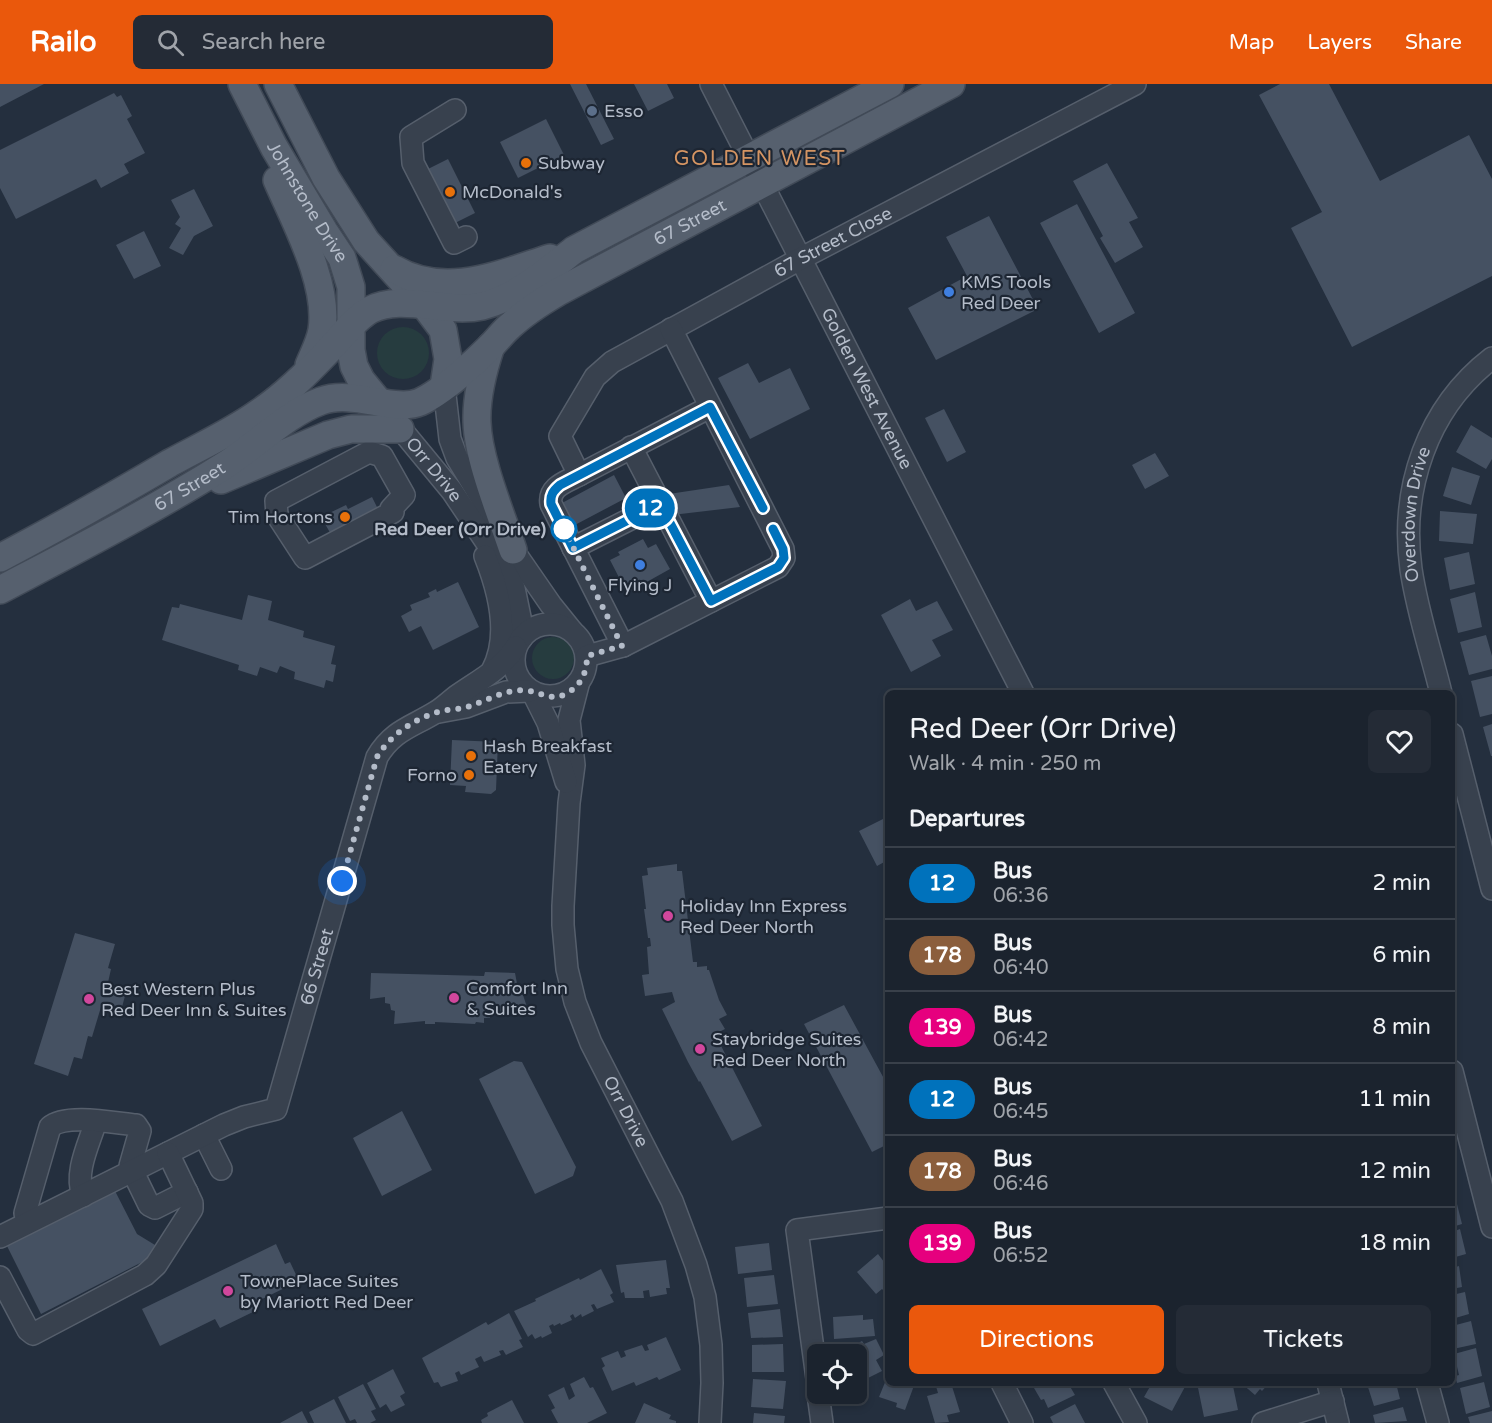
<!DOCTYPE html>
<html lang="en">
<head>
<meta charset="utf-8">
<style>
	:root { --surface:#1b232e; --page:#242b36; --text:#f1f3f6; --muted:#a0a4aa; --line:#39404a; --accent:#ea580c }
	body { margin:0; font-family:"Varela Round",sans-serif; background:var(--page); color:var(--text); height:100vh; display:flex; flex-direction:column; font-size:22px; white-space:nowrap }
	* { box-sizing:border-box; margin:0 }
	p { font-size:20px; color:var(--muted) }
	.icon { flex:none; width:33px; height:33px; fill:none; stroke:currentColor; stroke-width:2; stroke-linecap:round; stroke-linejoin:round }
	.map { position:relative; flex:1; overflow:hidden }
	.panel { position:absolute; left:885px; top:606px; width:570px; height:696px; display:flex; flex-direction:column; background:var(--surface); border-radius:9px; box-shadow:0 3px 9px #0003,0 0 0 2px var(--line) }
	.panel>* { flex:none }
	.badge { padding:0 12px; border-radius:20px; font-size:21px; line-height:39px }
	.fabs { position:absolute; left:807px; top:1260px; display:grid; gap:12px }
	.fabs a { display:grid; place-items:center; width:60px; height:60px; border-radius:9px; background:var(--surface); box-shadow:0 3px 9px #0003,0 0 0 2px var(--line); font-size:30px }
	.you { position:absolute; width:30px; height:30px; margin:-15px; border:4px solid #fff; border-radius:50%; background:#1a73e8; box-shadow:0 0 0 9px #1a73e833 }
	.map>.badge { position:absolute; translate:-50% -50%; box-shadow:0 0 0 3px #fff }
	h2 { padding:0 24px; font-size:22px; line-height:54px }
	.round { display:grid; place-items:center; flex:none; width:63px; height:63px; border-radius:9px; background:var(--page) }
	.summary { display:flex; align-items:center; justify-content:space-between; height:102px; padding:0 24px }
	h1 { font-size:28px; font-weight:600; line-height:45px }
	.cta { display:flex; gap:12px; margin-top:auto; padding:12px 24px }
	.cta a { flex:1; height:69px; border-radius:9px; background:var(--accent); color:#fff; font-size:24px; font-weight:600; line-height:69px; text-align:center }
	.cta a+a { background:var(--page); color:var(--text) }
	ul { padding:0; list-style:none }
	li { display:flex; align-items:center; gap:18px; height:72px; padding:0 24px; border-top:2px solid var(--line) }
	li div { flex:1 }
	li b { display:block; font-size:22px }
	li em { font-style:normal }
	li .badge { min-width:66px; font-weight:700; text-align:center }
	header { display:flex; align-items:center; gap:36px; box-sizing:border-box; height:84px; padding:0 30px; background:var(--accent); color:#fff }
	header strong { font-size:28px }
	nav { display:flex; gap:33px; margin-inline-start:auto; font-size:21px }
	.search { width:420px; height:54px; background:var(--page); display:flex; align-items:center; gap:15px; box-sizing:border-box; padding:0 21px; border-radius:9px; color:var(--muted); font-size:22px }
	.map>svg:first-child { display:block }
	.green { fill:#263c3f }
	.building { fill:#455162 }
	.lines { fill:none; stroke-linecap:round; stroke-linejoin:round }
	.minor-casing { stroke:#565f6c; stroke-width:24 }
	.major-casing { stroke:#414a57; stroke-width:30 }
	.minor { stroke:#38414e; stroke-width:21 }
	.major { stroke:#56606e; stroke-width:27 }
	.line-casing { stroke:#fff; stroke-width:14 }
	.line { stroke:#0072bc; stroke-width:9 }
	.walk { stroke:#b4bcc9; stroke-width:6; stroke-dasharray:0 10.8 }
	.service-dot { fill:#5c6f8a; stroke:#1d2633; stroke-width:2 }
	.food-dot { fill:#e8710a; stroke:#1d2633; stroke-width:2 }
	.shop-dot { fill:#3f7fe0; stroke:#1d2633; stroke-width:2 }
	.stop-dot { fill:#fff; stroke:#0072bc; stroke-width:3 }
	.hotel-dot { fill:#d1479c; stroke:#1d2633; stroke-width:2 }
	.labels { text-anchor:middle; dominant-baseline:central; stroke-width:4.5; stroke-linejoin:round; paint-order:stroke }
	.poi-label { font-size:18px; fill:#b4bcc9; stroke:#1d2633; text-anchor:start }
	.street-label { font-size:18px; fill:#b4bcc9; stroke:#1d2633 }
	.stop-label { font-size:18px; font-weight:bold; fill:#b4bcc9; stroke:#1d2633; text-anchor:end }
	.quarter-label { font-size:21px; letter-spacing:1.5px; fill:#d59563; stroke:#1d2633 }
</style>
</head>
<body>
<header>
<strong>Railo</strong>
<div class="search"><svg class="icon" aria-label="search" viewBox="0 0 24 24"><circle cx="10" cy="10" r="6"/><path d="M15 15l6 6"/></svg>Search here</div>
<nav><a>Map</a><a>Layers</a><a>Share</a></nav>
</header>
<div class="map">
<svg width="1492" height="1339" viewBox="0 0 1492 1339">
	<rect width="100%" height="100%" fill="#242f3e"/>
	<path class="green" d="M377 269a26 26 0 1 1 52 0a26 26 0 1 1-52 0Z
		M532 574a21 21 0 1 1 42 0a21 21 0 1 1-42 0Z"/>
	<path class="building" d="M0 0H44L0 23Z
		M570 0H586L614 55 601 61Z
		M634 0H667L674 14 648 27Z
		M1280 0H1329L1380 97 1469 51 1492 95V192L1352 263 1291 144 1322 128 1259 11Z
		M114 9 117 13 121 11 132 32 127 35 145 69 124 80 129 89 101 104 96 95 16 135 0 104V66Z
		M546 35 564 71 518 94 500 58Z
		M448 75 475 129 451 141 424 87Z
		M1107 79 1138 134 1129 138 1143 163 1115 179 1100 154 1103 152 1073 97Z
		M194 105 213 142 194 152 183 171 169 164 181 144 175 140 180 133 171 116Z
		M1077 120 1135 229 1099 249 1040 139Z
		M989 132 1038 225 936 276 908 224 967 192 946 153Z
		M144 147 161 182 134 195 116 161Z
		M748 279 759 299 790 284 810 325 750 355 718 294Z
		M944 325 966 368 947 378 925 334Z
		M1471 341 1492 354V375L1486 385 1456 368Z
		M1155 369 1169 392 1145 405 1132 381Z
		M1452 383 1480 392 1471 421 1443 412Z
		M614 391 626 414 573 442 562 419Z
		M729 401 740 423 672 431 662 411Z
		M372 413 378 425 332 452 321 433 346 421 348 425Z
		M1440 427 1477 430 1473 460 1439 457Z
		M643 455 648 464 656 460 670 485 627 509 610 476 620 471 618 468Z
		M1469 468 1475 500 1450 506 1444 474Z
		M458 498 479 543 433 566 421 542 409 548 401 532 412 526 410 521 430 513 428 509 436 505 437 508Z
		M1475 508 1482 543 1458 549 1450 515Z
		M248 511 272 517 268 536 304 547 303 553 335 562 331 580 336 581 333 598 326 596 324 604 294 595 295 588 280 582 277 589 260 583 257 592 238 586 239 581 162 556 172 523 179 524 180 520 242 536Z
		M910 515 916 527 937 517 953 546 932 556 941 572 911 588 881 531Z
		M1486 551 1492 572V585L1469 591 1460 558Z
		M1492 592V630L1480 633 1471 597Z
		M1492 640V672H1491L1483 643Z
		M452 656 498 658 496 706 491 710 465 708 466 702 450 701Z
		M883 735 888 744V776L877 782 859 747Z
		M677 780V787H682L693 878H697V883L707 882V886H709L719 916 727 931 719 935 725 945 715 950 762 1042 732 1057 700 997 699 998 688 978 662 925 675 918 672 908 645 912 642 891 649 890 647 863 651 862 650 854H648L644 825H646L642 792 648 791 647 784Z
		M75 849 115 860 108 884 111 885 107 903 126 908 121 927 101 923 92 953 88 952 82 975 74 973 68 992 34 980Z
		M485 888 515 889 518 905 522 908 527 923 504 925V931H490V934H484V939L476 938 475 940 435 938V940H425V937L394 940 395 927 391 926 390 920 385 919V913L370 915 371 889 484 892Z
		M844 921 888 1002V1060L872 1068 804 940Z
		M514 977 522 978 576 1083 573 1092 535 1110 479 995Z
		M402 1027 432 1086 382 1112 353 1054Z
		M114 1105 137 1150 155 1161 148 1175 41 1230 6 1160Z
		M1456 1116 1462 1140 1452 1143V1117Z
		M1460 1145 1466 1170 1452 1174V1148Z
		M769 1159 772 1186 738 1190 735 1163Z
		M276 1160 285 1180 290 1178 299 1197 256 1218 259 1225 220 1244 215 1235 160 1262 142 1225Z
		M878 1170 888 1183V1211L882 1205 876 1210 857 1188Z
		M666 1176 670 1204H666L667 1210 650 1213 649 1206 643 1207 644 1214H625L624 1208 621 1209 616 1181Z
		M1459 1182 1462 1203 1452 1205V1184Z
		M601 1185 613 1209 610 1211 614 1218 597 1225 594 1220 591 1221 594 1227 582 1233 581 1230 575 1234 573 1230 570 1232 572 1236 561 1241 560 1239 554 1242 553 1240 549 1242 552 1249 542 1254 541 1252 535 1255 532 1250 528 1253 514 1227 536 1217 535 1215 579 1194 580 1196Z
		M774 1191 778 1220 747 1223 744 1194Z
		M1465 1208 1469 1230 1452 1235V1211Z
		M780 1225 783 1253 751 1254 748 1229Z
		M509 1229 522 1255 519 1256 523 1263 506 1271 503 1266 499 1267 501 1271 484 1278 481 1272 475 1275 479 1283 461 1291 459 1287 455 1289 458 1297 441 1303 438 1298 434 1299 422 1274 486 1238 488 1241Z
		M863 1231V1236L873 1235 875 1252 834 1255 833 1233Z
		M1471 1237 1476 1260 1453 1265 1452 1242Z
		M666 1253 681 1286 659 1296 657 1293 636 1302 634 1298 612 1307 602 1284 605 1282 601 1274 618 1267 621 1274 626 1272 624 1267 642 1261 645 1267 649 1266 647 1261Z
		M876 1255 884 1271 876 1276 882 1287 856 1300V1270H836L862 1257 864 1260Z
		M783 1260 784 1288H752V1261Z
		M1476 1264 1482 1292 1457 1299 1455 1292 1459 1291 1454 1270Z
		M393 1285 405 1309 400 1312 405 1321 391 1328 386 1320 380 1324 367 1299Z
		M888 1291V1299H915L905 1326 896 1323 897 1319 879 1313Z
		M584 1293 590 1304 593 1303 607 1329 587 1339H558L551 1326 555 1324 548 1311 564 1303 569 1316 575 1312 570 1300Z
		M753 1295 786 1297 783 1325 751 1323Z
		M1484 1298 1490 1323 1466 1330 1460 1304Z
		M935 1299H951L960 1328 947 1331 949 1338 935 1339 927 1312 938 1309Z
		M1044 1299H1058L1060 1302 1068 1299 1075 1311 1048 1324 1044 1315 1041 1316 1034 1304Z
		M1152 1299H1187L1172 1327 1144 1313Z
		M1197 1299H1230L1231 1302H1233L1238 1326 1204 1333Z
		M1241 1299H1269L1262 1307 1260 1305 1255 1311Z
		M1370 1299H1399L1400 1302 1397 1303 1400 1315 1374 1322 1367 1300Z
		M363 1300 376 1325 371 1327 376 1336 370 1339H357L355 1335 350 1337 338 1313Z
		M334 1315 346 1339H314L309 1328Z
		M512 1316 524 1339H482L481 1336 488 1332 487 1329Z
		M644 1319 671 1331 669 1335 676 1337V1339H635Z
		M1075 1320 1085 1339H1053L1050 1333Z
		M1403 1323 1407 1337 1375 1339 1373 1331Z
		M302 1327 308 1339H280Z
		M1492 1327V1339H1470L1468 1333Z
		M754 1329 785 1332 784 1339H753Z"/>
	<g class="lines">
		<defs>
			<g id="minor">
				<path id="s1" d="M711 0 1023 609"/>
				<path d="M455 26 411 53 413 79 454 159 466 153"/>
				<path d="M444 302 450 355 457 374 513 466 551 521 572 547"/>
				<path id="s2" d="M391 333 452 407 503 483 514 504 521 538V555"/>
				<path d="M631 363 711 517"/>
				<path id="s3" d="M579 391 560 352 595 293 612 278 800 175 1135 0"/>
				<path d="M391 425 404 411 382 372 369 368 276 417 277 431 305 474 393 428"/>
				<path d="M573 464 660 420"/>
				<path d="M485 472C499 507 511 552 492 587"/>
				<circle cx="550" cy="576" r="36"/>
				<path d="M623 562 551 420C548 403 566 398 579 391L710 323"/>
				<path d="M587 572 623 562 778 483 784 474 783 465 671 245"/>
				<path id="s4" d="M578 601 569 636 574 681 569 719 563 822V841L567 885 575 918 591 959 672 1117 696 1181 705 1213 711 1261 712 1299 710 1339"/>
				<path d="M533 609 548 639 566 698"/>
				<path id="s5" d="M1441 609C1431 568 1417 527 1411 485 1400 405 1427 324 1492 274"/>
				<path d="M439 628 466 623 506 608 530 607"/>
				<path d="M1452 650 1492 805"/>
				<path d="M1452 987 1492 1143"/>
				<path d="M204 1051 221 1085"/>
				<path d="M83 1112C74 1088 89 1060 96 1037"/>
				<path d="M27 1139 25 1129 50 1043C66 1029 115 1039 136 1041L140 1047 130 1082 149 1121 155 1124 187 1108"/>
				<path id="s6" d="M0 1153 224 1041 244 1033 276 1025 377 673C393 646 412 643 436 628 444 623 451 616 458 611 481 595 499 587 516 563"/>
				<path d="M0 1193 28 1246 33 1250 145 1191 156 1181 192 1125V1119L168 1069"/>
				<path d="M1002 1299 1022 1339"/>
				<path d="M1114 1299 1136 1339"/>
				<path d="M1328 1299 1338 1339"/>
				<path d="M1427 1299 1438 1339"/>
				<path d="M818 1302 797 1146 888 1134"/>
				<path d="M818 1310 822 1339"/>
				<path d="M1263 1339 1333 1317"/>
			</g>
			<g id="major">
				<path id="s7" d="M242 0 274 63 324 147 342 174 351 203V266L354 282 361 296 379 318"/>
				<path d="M278 0 326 94 366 157 425 222 443 246 448 275 444 302"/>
				<path d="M277 96C295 138 329 199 322 246 320 258 314 269 309 281"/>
				<path d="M394 185C445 215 500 190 550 174"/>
				<path d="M491 262C483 286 476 312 477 338 478 375 501 430 513 466"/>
				<path d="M221 396 328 351 351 345H400"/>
				<path d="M0 474C57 444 114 412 170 379 199 363 230 349 257 330 284 312 306 290 328 267 341 254 354 235 370 226 401 209 446 230 482 222 516 214 547 187 574 166L890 0"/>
				<path id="s8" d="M0 506C76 466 154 426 227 380 257 360 288 329 321 317 353 305 395 329 420 318 442 308 474 279 491 262 498 255 503 248 510 242 525 228 541 218 558 208L951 0"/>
			</g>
		</defs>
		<use href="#minor" class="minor-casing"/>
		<use href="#major" class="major-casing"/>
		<use href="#minor" class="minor"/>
		<use href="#major" class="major"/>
	</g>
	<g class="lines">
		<defs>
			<path id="line" d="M763 424 710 323 560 401C553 407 550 411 551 420L573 464 660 420 711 517 778 483 784 474 783 465 773 445"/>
		</defs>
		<use href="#line" class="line-casing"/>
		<use href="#line" class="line"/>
		<path class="walk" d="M342 797 377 673C390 652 412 636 435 629 445 625 457 626 467 623 487 617 508 603 530 607 545 610 553 618 569 608 582 600 587 587 587 572L622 562 564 445"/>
	</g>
	<circle class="service-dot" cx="592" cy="27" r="6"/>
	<g class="food-dot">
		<circle cx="526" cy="79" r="6"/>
		<circle cx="450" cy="108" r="6"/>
		<circle cx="345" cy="433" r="6"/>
		<circle cx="471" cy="672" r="6"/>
		<circle cx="469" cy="691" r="6"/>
	</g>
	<g class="shop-dot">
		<circle cx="949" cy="208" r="6"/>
		<circle cx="640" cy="481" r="6"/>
	</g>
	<circle class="stop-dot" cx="564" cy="445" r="12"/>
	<g class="hotel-dot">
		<circle cx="668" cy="832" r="6"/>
		<circle cx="454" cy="914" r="6"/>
		<circle cx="89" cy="915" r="6"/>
		<circle cx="700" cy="965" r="6"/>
		<circle cx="228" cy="1207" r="6"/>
	</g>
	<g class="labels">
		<g class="poi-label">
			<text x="604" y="27">Esso</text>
			<text x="538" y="79">Subway</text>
			<text x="462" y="108">McDonald's</text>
			<text x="961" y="198">KMS Tools<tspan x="961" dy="21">Red Deer</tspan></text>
			<text x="333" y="433" text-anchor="end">Tim Hortons</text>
			<text x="640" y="501" text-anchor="middle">Flying J</text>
			<text x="483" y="662">Hash Breakfast<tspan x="483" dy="21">Eatery</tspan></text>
			<text x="457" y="691" text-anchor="end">Forno</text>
			<text x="680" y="822">Holiday Inn Express<tspan x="680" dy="21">Red Deer North</tspan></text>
			<text x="466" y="904">Comfort Inn<tspan x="466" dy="21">&amp; Suites</tspan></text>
			<text x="101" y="905">Best Western Plus<tspan x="101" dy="21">Red Deer Inn &amp; Suites</tspan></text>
			<text x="712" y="955">Staybridge Suites<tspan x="712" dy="21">Red Deer North</tspan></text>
			<text x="240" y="1197">TownePlace Suites<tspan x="240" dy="21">by Mariott Red Deer</tspan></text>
		</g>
		<g class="street-label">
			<text stroke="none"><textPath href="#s7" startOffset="135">Johnstone Drive</textPath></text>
			<text stroke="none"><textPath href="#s8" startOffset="800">67 Street</textPath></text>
			<text stroke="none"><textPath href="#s3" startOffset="386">67 Street Close</textPath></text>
			<text stroke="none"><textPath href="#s1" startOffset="342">Golden West Avenue</textPath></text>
			<text stroke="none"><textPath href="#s2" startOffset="68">Orr Drive</textPath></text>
			<text stroke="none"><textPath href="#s8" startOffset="216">67 Street</textPath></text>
			<text stroke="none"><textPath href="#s5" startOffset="183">Overdown Drive</textPath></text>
			<text stroke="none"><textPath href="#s6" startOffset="453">66 Street</textPath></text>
			<text stroke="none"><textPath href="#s4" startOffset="441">Orr Drive</textPath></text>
		</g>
		<g class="stop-label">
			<text x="546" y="445">Red Deer (Orr Drive)</text>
		</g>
		<g class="quarter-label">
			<text x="760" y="74">GOLDEN WEST</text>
		</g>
	</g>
</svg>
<div class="fabs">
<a><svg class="icon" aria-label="locate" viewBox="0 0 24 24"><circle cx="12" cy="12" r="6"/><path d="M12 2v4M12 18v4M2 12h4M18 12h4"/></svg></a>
</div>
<div class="you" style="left:342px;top:797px"></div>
<b class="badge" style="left:650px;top:424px;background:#0072bc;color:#fff">12</b>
<section class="panel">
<div class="summary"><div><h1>Red Deer (Orr Drive)</h1><p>Walk · 4 min · 250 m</p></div><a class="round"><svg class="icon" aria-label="heart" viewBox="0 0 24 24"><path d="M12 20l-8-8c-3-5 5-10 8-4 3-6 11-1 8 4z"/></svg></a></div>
<h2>Departures</h2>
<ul>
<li><span class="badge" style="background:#0072bc;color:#fff">12</span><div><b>Bus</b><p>06:36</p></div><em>2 min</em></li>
<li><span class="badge" style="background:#8b5e3c;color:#fff">178</span><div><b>Bus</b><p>06:40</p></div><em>6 min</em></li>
<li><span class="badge" style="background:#e6007e;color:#fff">139</span><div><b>Bus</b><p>06:42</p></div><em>8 min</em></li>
<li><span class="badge" style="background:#0072bc;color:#fff">12</span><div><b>Bus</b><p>06:45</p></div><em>11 min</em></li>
<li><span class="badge" style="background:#8b5e3c;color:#fff">178</span><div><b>Bus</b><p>06:46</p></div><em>12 min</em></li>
<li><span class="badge" style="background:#e6007e;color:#fff">139</span><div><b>Bus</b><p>06:52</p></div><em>18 min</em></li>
</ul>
<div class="cta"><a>Directions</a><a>Tickets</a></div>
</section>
</div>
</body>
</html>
